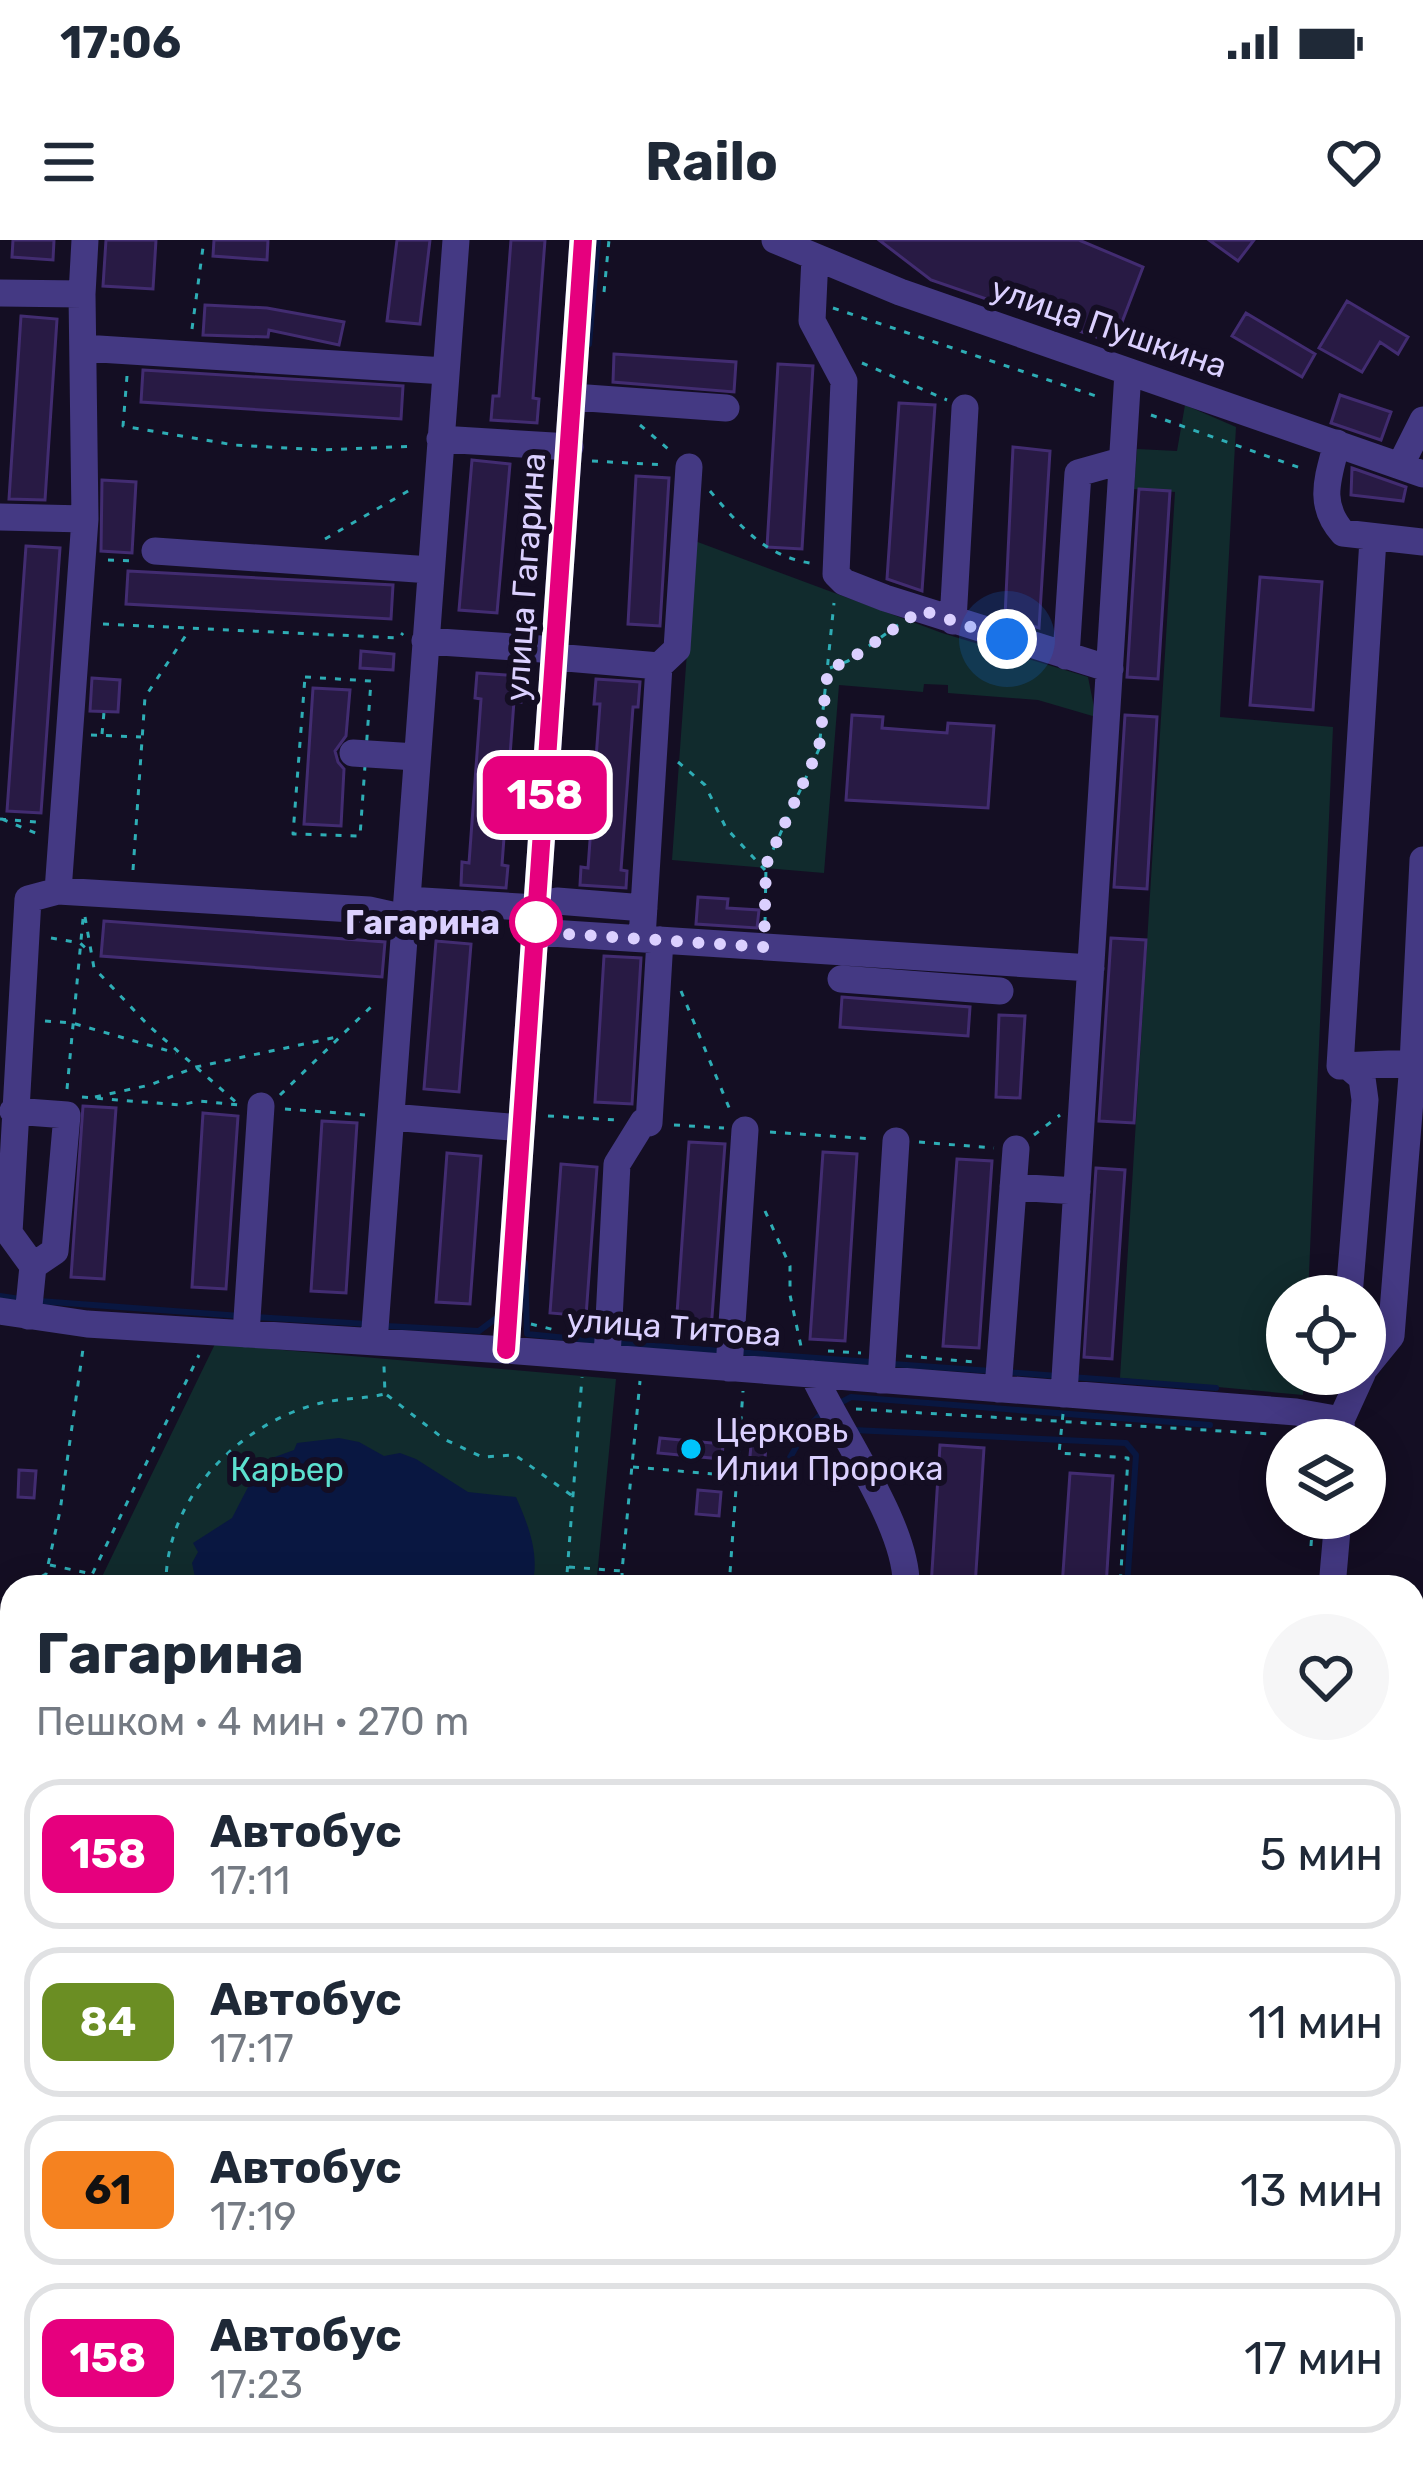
<!DOCTYPE html>
<html lang="ru">
<head>
<meta charset="utf-8">
<style>
	:root { --surface:#fff; --page:#f6f6f7; --text:#1f2937; --muted:#747a83; --line:#e0e1e3 }
	body { margin:0; font-family:Rubik,sans-serif; background:var(--page); color:var(--text); height:100vh; display:flex; flex-direction:column; font-size:45px; white-space:nowrap }
	* { box-sizing:border-box; margin:0 }
	p { font-size:39px; color:var(--muted) }
	.icon { flex:none; width:66px; height:66px; fill:none; stroke:currentColor; stroke-width:2; stroke-linecap:round; stroke-linejoin:round }
	.map { position:relative; flex:1; overflow:hidden }
	.sheet { position:absolute; left:0px; top:1335px; width:1425px; height:900px; display:flex; flex-direction:column; background:var(--surface); border-radius:36px 36px 0 0; box-shadow:0 6px 30px #0003 }
	.sheet>* { flex:none }
	.badge { padding:0 24px; border-radius:18px; font-size:42px; line-height:78px }
	.fabs { position:absolute; left:1266px; top:1035px; display:grid; gap:24px }
	.fabs a { display:grid; place-items:center; width:120px; height:120px; border-radius:50%; background:var(--surface); box-shadow:0 6px 30px #0003; font-size:60px }
	.you { position:absolute; width:60px; height:60px; margin:-30px; border:9px solid #fff; border-radius:50%; background:#1a73e8; box-shadow:0 0 0 18px #1a73e833 }
	.map>.badge { position:absolute; translate:-50% -50%; box-shadow:0 0 0 6px #fff }
	.round { display:grid; place-items:center; flex:none; width:126px; height:126px; border-radius:63px; background:var(--page) }
	.overview { display:flex; align-items:center; justify-content:space-between; height:204px; padding:0 36px }
	h1 { font-size:57px; font-weight:700; line-height:90px }
	ul { padding:0; list-style:none }
	li { display:flex; align-items:center; gap:36px; height:150px; margin:0 24px 18px; padding:0 12px; border:6px solid var(--line); border-radius:36px }
	li div { flex:1 }
	li b { display:block; font-size:45px }
	li em { font-style:normal }
	li .badge { min-width:132px; font-weight:700; text-align:center }
	.status { display:flex; justify-content:space-between; align-items:center; height:84px; padding:0 60px; background:var(--surface); direction:ltr }
	.status svg { height:33px; fill:currentColor }
	header { display:flex; justify-content:space-between; align-items:center; height:156px; padding:0 36px; background:var(--surface); font-size:54px; font-weight:700 }
	.map>svg:first-child { display:block }
	.green { fill:#112b2d }
	.water { fill:#091741 }
	.lines { fill:none; stroke-linecap:round; stroke-linejoin:round }
	.stream { stroke:#091741; stroke-width:6 }
	.building { fill:#281a44; stroke:#422c71; stroke-width:3 }
	.path { stroke:#2eadb5; stroke-width:3; stroke-dasharray:6 9; stroke-linecap:butt }
	.minor { stroke:#443983; stroke-width:27 }
	.line-casing { stroke:#fff; stroke-width:27 }
	.line { stroke:#e6007e; stroke-width:18 }
	.walk { stroke:#dbd0ff; stroke-width:12; stroke-dasharray:0 21.6 }
	.stop-dot { fill:#fff; stroke:#e6007e; stroke-width:6 }
	.poi-dot { fill:#00c4fb; stroke:#140e23; stroke-width:4.5 }
	.labels { text-anchor:middle; dominant-baseline:central; stroke-width:12; stroke-linejoin:round; paint-order:stroke }
	.street-label { font-size:33px; fill:#dbd0ff; stroke:#140e23 }
	.stop-label { font-size:33px; font-weight:bold; fill:#dbd0ff; stroke:#140e23; text-anchor:end }
	.poi-label { font-size:33px; fill:#dbd0ff; stroke:#140e23; text-anchor:start }
	.park-label { font-size:33px; fill:#5ce0cf; stroke:#140e23 }
</style>
</head>
<body>
<div class="status"><b>17:06</b><svg viewBox="0 0 49 12"><path d="M0 12V9h3v3zM5 12V6h3v6zM10 12V3h3v9zM15 12V0h3v12zM26 1h20v11H26zM47 4h2v5h-2z"/></svg></div>
<header><svg class="icon" aria-label="menu" viewBox="0 0 24 24"><path d="M4 6h16M4 12h16M4 18h16"/></svg>Railo<svg class="icon" aria-label="heart" viewBox="0 0 24 24"><path d="M12 20l-8-8c-3-5 5-10 8-4 3-6 11-1 8 4z"/></svg></header>
<div class="map">
<svg width="1423" height="2235" viewBox="0 0 1423 2235">
	<rect width="100%" height="100%" fill="#140e23"/>
	<path class="green" d="M1185 165 1236 187 1220 477 1333 487 1308 1056H1287V1134H1304L1303 1155 1120 1138 1175 252 1134 249 1137 209 1177 211Z
		M695 301 942 393 1088 437 1096 477 1038 460 948 453V445L924 444 923 452 839 445 824 633 672 620Z
		M215 1104 616 1139 596 1347H97Z
		M12 1547V1917L0 1907V1557L2 1551Z"/>
	<path class="water" d="M339 1198 359 1202 384 1216 400 1213 416 1219 468 1252 516 1257C529 1287 540 1314 532 1347H197L192 1323 198 1312 193 1303 232 1278 261 1222 294 1210 297 1203Z"/>
	<g class="lines">
		<path class="stream" d="M589 104 598 0
			M525 1023 527 1094 597 1101
			M0 1056 20 1059
			M39 1061 241 1076
			M255 1077 367 1084
			M386 1086 479 1091 495 1079
			M616 1103 723 1111
			M736 1112 872 1122
			M892 1124 992 1131
			M1005 1132 1058 1136
			M1071 1137 1216 1148
			M838 1164 851 1157 1210 1185
			M807 1188 834 1189
			M853 1190 1126 1203 1136 1215 1127 1347
			M788 1221 807 1188 822 1173"/>
	</g>
	<path class="building" d="M13 0H54L53 20 12 17Z
		M106 0H156L153 49 103 46Z
		M214 0H268L267 20 213 16Z
		M397 0H430L420 84 387 81Z
		M511 0H545L533 158 539 159 537 183 491 180 493 156H499Z
		M879 0H1079L1143 27 1114 103 931 40Z
		M1209 0H1254L1238 21Z
		M1347 61 1408 97 1398 114 1380 102 1362 132 1319 108Z
		M205 65 267 68 344 82 339 105 269 90 268 97 203 95Z
		M1246 73 1315 114 1302 137 1232 96Z
		M21 76 57 79 45 260 9 259Z
		M614 114 736 122 734 152 613 142Z
		M778 124 813 126 802 309 767 307Z
		M143 130 403 146 401 179 141 162Z
		M1340 155 1391 172 1381 200 1331 183Z
		M899 163 935 165 922 351 887 339Z
		M1013 207 1050 211 1039 388 1005 377Z
		M472 220 510 224 497 373 459 370Z
		M1352 228 1406 247 1403 261 1351 255Z
		M636 236 669 238 660 386 628 384Z
		M102 240 136 242 132 313 101 311Z
		M1139 249 1170 251 1158 439 1127 437Z
		M26 306 60 308 41 573 7 571Z
		M128 331 393 345 391 379 126 364Z
		M1260 337 1322 342 1313 470 1250 465Z
		M361 411 394 414 393 430 360 428Z
		M477 433 523 436 521 462 514 461 502 625 508 626 506 648 461 645 462 622 469 623 481 459 475 458Z
		M92 438 120 440 118 472 90 471Z
		M596 439 640 442 638 467H633L621 630 627 631 626 648 580 645 581 627 588 628 600 464H594Z
		M313 448 350 450 346 496 335 511 338 522 344 529 341 586 304 584Z
		M852 475 883 477 882 488 947 493 948 483 994 486 988 568 846 560Z
		M1125 475 1157 477 1147 649 1114 647Z
		M698 657 728 659 727 668 759 670 757 688 696 684Z
		M104 681 385 702 382 737 101 716Z
		M1111 698 1146 700 1134 883 1099 881Z
		M436 701 471 704 459 852 424 849Z
		M604 716 641 718 632 864 595 862Z
		M842 757 970 767 968 796 840 787Z
		M999 775 1025 776 1020 858 996 857Z
		M83 866 116 868 104 1039 71 1037Z
		M203 873 238 876 226 1049 192 1047Z
		M322 881 357 883 346 1053 311 1051Z
		M689 902 725 904 711 1090 676 1088Z
		M823 912 857 914 845 1101 810 1099Z
		M447 913 481 916 470 1064 436 1062Z
		M957 919 992 921 979 1108 943 1106Z
		M561 924 597 927 586 1076 550 1073Z
		M1096 928 1125 930 1112 1119 1084 1117Z
		M752 1194 767 1196 764 1228 749 1227Z
		M660 1198 723 1204 722 1219 658 1213Z
		M940 1205 984 1208 975 1347H931Z
		M19 1230 36 1231 34 1258 18 1257Z
		M1070 1233 1113 1236 1106 1347H1062Z
		M698 1250 721 1252 719 1276 696 1274Z"/>
	<g class="lines">
		<path class="path" d="M604 52 609 0
			M833 68 1102 158
			M192 89 204 0
			M862 123 947 160
			M127 136 123 186 234 205 323 210 416 206
			M1151 175 1306 230
			M640 185 674 214
			M592 221 666 225
			M710 251C741 287 766 318 816 324
			M325 299 415 247
			M108 320 134 321
			M103 384 399 398 403 393
			M830 428 848 421 898 385
			M305 437 371 441 360 596 293 594Z
			M102 494 104 472
			M91 495 141 497
			M678 522 705 545 726 588 765 630
			M0 579 37 582
			M2 579 40 595
			M133 630 145 457 190 389
			M85 677 94 728 149 786 237 863
			M765 683 766 625 819 509 834 363
			M51 698 80 703 91 713
			M681 751 730 870
			M45 781 72 783 176 813
			M67 849 83 679
			M280 855 376 762
			M82 857 180 865 199 861 240 865
			M95 857 150 845 196 827 337 797
			M285 869 365 875
			M548 876 617 880
			M674 885 724 888
			M770 892 874 899
			M1034 895 1060 875
			M919 902 994 908
			M765 971 790 1026V1055L802 1111
			M531 1084 555 1090
			M828 1111 861 1113
			M906 1116 974 1122
			M387 1155 444 1199 482 1217 515 1215 574 1257
			M856 1169 1271 1194
			M1063 1174 1059 1213 1128 1218 1120 1347
			M633 1227 737 1236
			M1311 1306 1313 1278
			M50 1325 92 1334
			M569 1327 622 1331 640 1141
			M622 1333 623 1347
			M29 1344 46 1334 60 1271 83 1109
			M86 1347 199 1115
			M166 1347C164 1260 238 1183 321 1163 342 1158 364 1159 385 1154L384 1126
			M566 1347 582 1137
			M729 1347 743 1151
			M0 1459 12 1457
			M0 1557 2 1551 12 1547
			M0 1907 12 1917
			M469 2223 484 2235
			M1237 2235V2223"/>
		<path class="minor" d="M775 0 900 52 1423 234
			M815 17 812 81 844 141 836 334 844 342 885 358 1110 429
			M0 53 82 54 85 0
			M83 108 445 131
			M573 157 726 168
			M440 199 570 207
			M1337 203C1328 238 1317 264 1343 293L1423 302
			M1400 226 1423 180
			M0 277 85 279 82 54
			M85 279 58 651 369 670 405 678
			M1373 299 1340 826 1413 823
			M155 311 431 330
			M953 381 965 168
			M425 401 556 410
			M1066 416 1078 233 1121 221
			M555 417 659 426 677 409 689 227
			M353 513 416 517
			M407 660 537 668
			M557 661 644 668
			M535 692 1091 728
			M642 698 659 426
			M841 739 1000 751
			M1348 826 1362 838 1365 860 1349 1056
			M13 871 67 875 55 1011 33 1026
			M391 877 521 888
			M649 883 660 700
			M1013 947 1077 951
			M0 1071 87 1084 506 1110 1296 1172 1341 1180
			M28 1076 33 1026 9 993 28 659 58 651
			M246 1094 261 866
			M374 1102 456 0
			M506 1110 583 0
			M607 1118 617 924 643 882
			M729 1128 745 890
			M1365 1128 1391 1096 1413 823 1423 620
			M813 1134C838 1190 909 1288 906 1347
			M881 1140 896 901
			M998 1149 1016 909
			M1064 1154 1128 132
			M1342 1200 1341 1180 1362 1134
			M1332 1347 1338 1278
			M0 1980 12 1981
			M651 2235V2223
			M861 2235V2223
			M1261 2235 1262 2223"/>
	</g>
	<g class="lines">
		<defs>
			<path id="line" d="M506 1110 583 0"/>
		</defs>
		<use href="#line" class="line-casing"/>
		<use href="#line" class="line"/>
		<path class="walk" d="M536 682V692L764 707 766 625 819 508 828 429 848 421 921 370 1007 399"/>
	</g>
	<circle class="stop-dot" cx="536" cy="682" r="24"/>
	<circle class="poi-dot" cx="691" cy="1209" r="12"/>
	<g class="labels">
		<g class="street-label">
			<text transform="translate(1109 87) rotate(19)">улица Пушкина</text>
			<text transform="translate(525 337) rotate(-86)">улица Гагарина</text>
			<text transform="translate(674 1087) rotate(4)">улица Титова</text>
		</g>
		<g class="stop-label">
			<text x="500" y="682">Гагарина</text>
		</g>
		<g class="poi-label">
			<text x="715" y="1190">Церковь<tspan x="715" dy="38">Илии Пророка</tspan></text>
		</g>
		<g class="park-label">
			<text x="287" y="1229">Карьер</text>
		</g>
	</g>
</svg>
<div class="fabs">
<a><svg class="icon" aria-label="locate" viewBox="0 0 24 24"><circle cx="12" cy="12" r="6"/><path d="M12 2v4M12 18v4M2 12h4M18 12h4"/></svg></a>
<a><svg class="icon" aria-label="layers" viewBox="0 0 24 24"><path d="M12 4l9 5-9 5-9-5zM3 14l9 5 9-5"/></svg></a>
</div>
<div class="you" style="left:1007px;top:399px"></div>
<b class="badge" style="left:545px;top:555px;background:#e6007e;color:#fff">158</b>
<section class="sheet">
<div class="overview"><div><h1>Гагарина</h1><p>Пешком · 4 мин · 270 m</p></div><a class="round"><svg class="icon" aria-label="heart" viewBox="0 0 24 24"><path d="M12 20l-8-8c-3-5 5-10 8-4 3-6 11-1 8 4z"/></svg></a></div>
<ul>
<li><span class="badge" style="background:#e6007e;color:#fff">158</span><div><b>Автобус</b><p>17:11</p></div><em>5 мин</em></li>
<li><span class="badge" style="background:#6b8e23;color:#fff">84</span><div><b>Автобус</b><p>17:17</p></div><em>11 мин</em></li>
<li><span class="badge" style="background:#f58220;color:#111">61</span><div><b>Автобус</b><p>17:19</p></div><em>13 мин</em></li>
<li><span class="badge" style="background:#e6007e;color:#fff">158</span><div><b>Автобус</b><p>17:23</p></div><em>17 мин</em></li>
</ul>
</section>
</div>
</body>
</html>
